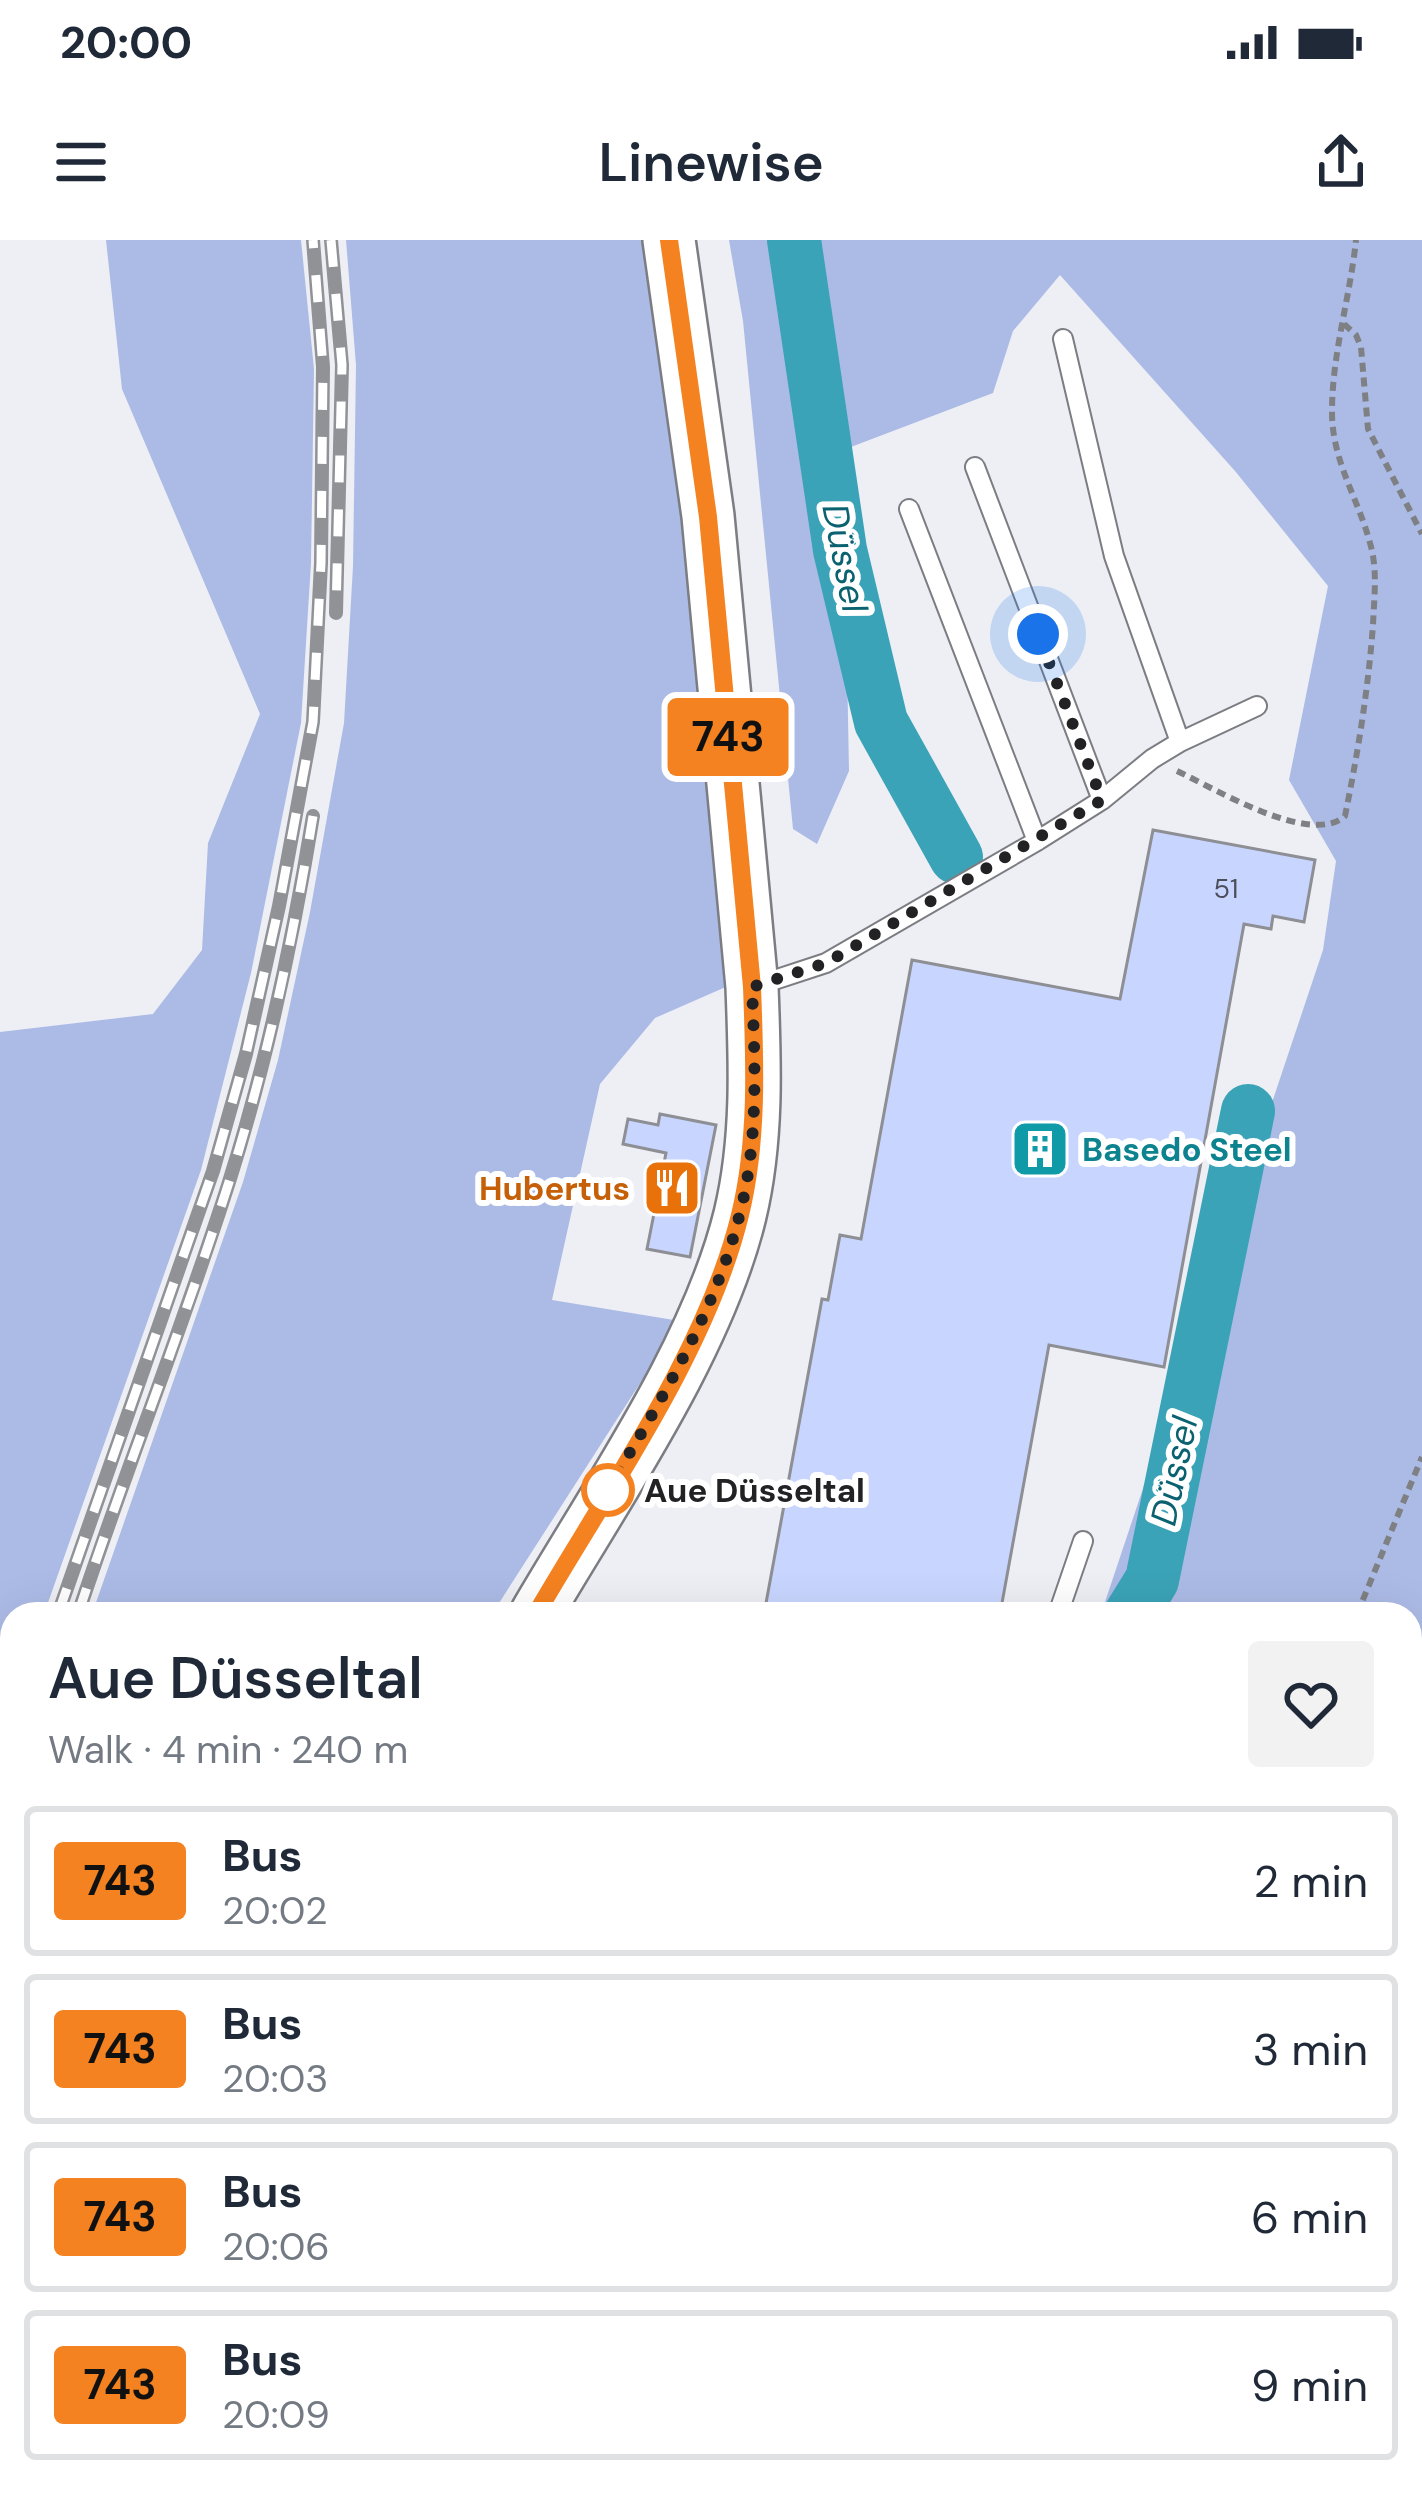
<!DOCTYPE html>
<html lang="en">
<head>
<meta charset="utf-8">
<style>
	:root { --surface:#fff; --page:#f2f2f3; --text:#1f2937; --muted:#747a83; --line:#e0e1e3 }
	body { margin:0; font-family:"DM Sans",sans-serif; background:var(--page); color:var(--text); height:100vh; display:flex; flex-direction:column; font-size:45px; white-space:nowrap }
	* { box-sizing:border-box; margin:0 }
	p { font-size:39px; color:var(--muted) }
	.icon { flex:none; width:66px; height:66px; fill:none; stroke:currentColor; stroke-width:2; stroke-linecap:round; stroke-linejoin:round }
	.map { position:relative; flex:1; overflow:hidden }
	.drawer { position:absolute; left:0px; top:1362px; width:1422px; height:903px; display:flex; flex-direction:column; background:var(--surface); border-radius:36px 36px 0 0; box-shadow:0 12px 48px #0002 }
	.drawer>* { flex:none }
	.badge { padding:0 24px; border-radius:9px; font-size:42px; line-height:78px }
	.you { position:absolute; width:60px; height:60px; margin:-30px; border:9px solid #fff; border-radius:50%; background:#1a73e8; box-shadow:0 0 0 18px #1a73e833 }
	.map>.badge { position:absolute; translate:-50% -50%; box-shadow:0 0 0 6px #fff }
	.round { display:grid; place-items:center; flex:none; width:126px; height:126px; border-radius:12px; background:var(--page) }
	.summary { display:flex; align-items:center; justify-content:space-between; height:204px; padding:0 48px }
	h1 { font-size:57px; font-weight:600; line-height:90px }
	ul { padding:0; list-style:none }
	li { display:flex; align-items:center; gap:36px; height:150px; margin:0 24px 18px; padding:0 24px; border:6px solid var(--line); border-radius:12px }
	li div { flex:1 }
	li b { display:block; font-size:45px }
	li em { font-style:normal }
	li .badge { min-width:132px; font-weight:700; text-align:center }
	.status { display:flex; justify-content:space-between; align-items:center; height:84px; padding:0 60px; background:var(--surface); direction:ltr }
	.status svg { height:33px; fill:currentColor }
	header { display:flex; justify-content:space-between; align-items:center; height:156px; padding:0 48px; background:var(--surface); font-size:54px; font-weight:600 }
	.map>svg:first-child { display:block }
	.green { fill:#acbbe6 }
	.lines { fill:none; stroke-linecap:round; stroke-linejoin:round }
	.river { stroke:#3ba3b7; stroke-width:54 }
	.building { fill:#c8d6ff; stroke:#8e8f94; stroke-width:3 }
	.lane-casing { stroke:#7c7d82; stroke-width:22 }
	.secondary-casing { stroke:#7c7d82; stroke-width:56 }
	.path { stroke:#7f8084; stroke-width:6; stroke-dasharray:9 6; stroke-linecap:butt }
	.lane { stroke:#fff; stroke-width:18 }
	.secondary { stroke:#fff; stroke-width:51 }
	.rail-casing { stroke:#909296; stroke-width:14 }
	.rail { stroke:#fff; stroke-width:9; stroke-dasharray:27; stroke-linecap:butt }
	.line-casing { stroke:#fff; stroke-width:27 }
	.line { stroke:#f58220; stroke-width:18 }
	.walk { stroke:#222224; stroke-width:12; stroke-dasharray:0 21.6 }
	.stop-dot { fill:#fff; stroke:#f58220; stroke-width:6 }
	.labels { text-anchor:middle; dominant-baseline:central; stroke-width:12; stroke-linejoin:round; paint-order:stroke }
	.number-label { font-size:27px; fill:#4c4f5b }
	.culture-label { font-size:33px; font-weight:bold; fill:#0d838f; stroke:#fff; text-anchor:start }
	.food-label { font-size:33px; font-weight:bold; fill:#c56008; stroke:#fff; text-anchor:end }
	.stop-label { font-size:33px; font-weight:bold; fill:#222224; stroke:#fff; text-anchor:start }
	.water-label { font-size:36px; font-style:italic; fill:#0a616f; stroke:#fff }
</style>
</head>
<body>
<div class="status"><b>20:00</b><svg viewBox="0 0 49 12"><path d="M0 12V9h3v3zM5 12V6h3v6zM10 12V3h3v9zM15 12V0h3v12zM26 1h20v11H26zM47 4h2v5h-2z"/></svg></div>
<header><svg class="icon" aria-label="menu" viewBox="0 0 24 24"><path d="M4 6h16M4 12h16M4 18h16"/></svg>Linewise<svg class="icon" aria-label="share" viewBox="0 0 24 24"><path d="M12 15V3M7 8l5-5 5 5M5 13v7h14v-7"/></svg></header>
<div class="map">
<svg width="1422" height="2264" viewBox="0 0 1422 2264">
	<rect width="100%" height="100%" fill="#edeff5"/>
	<path class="green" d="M106 0H301L314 129 311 323 301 483 251 733 201 930 44 1374H12V1471L0 1507V792L153 774 202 710 208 603 260 474 122 149Z
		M346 0H644L669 137 728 746 655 778 600 844 552 1060 680 1081 492 1374H92L243 942 278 820 310 672 344 483 353 326 356 125Z
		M729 0H1422V2264H343V2253H1410V1374H1101L1323 710 1336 621 1289 540 1328 346 1235 231 1060 35 1013 91 993 153 843 210 849 531 817 604 793 589 743 81Z
		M12 1622V2253H160V2264H0V1666Z"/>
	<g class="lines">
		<path class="river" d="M794 0 840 310 881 482 956 617
			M1131 1374 1152 1340 1248 871
			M854 2253 868 2264"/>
	</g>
	<path class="building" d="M1153 590 1315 620 1304 682 1273 676 1271 689 1244 684 1164 1127 1049 1105 1000 1374H764L822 1059 828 1060 840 995 861 999 912 720 1120 759Z
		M660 874 716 885 690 1017 647 1009 666 913 623 904 628 879 658 885Z"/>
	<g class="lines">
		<defs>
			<path id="lane" d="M1063 99 1114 316 1180 502
				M975 227 1102 560
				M909 269 1037 601
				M756 746 826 723 1037 601 1102 560 1152 519 1180 502 1257 466
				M1058 1374 1083 1301"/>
			<path id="secondary" d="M536 1374C606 1254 707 1110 740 975 758 900 755 823 752 747L708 276 669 0
				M259 2253 260 2264"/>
		</defs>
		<use href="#lane" class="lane-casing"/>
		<use href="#secondary" class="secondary-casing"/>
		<path class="path" d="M1344 84 1356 95 1361 107 1368 189 1422 294
			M1177 531C1214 548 1310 607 1345 576 1358 512 1368 451 1373 385 1374 358 1378 330 1370 303 1358 258 1332 221 1332 172 1332 113 1350 58 1356 0
			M1357 1374 1422 1217
			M1410 1699 1422 1698
			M1327 2253 1337 2264"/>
		<use href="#lane" class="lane"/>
		<use href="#secondary" class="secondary"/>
		<defs>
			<path id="rail" d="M331 0 342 125 336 373
				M58 1374 213 931 246 814 279 666 313 482 321 323 323 127 313 0
				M78 1374C126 1229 183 1087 229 942 267 822 293 699 313 576
				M0 1549 12 1513
				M0 1613 12 1573"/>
		</defs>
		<use href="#rail" class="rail-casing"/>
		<use href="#rail" class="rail"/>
	</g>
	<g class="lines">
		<defs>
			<path id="line" d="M536 1374C606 1253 707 1111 740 975 758 901 755 823 752 747L708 277 669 0"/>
		</defs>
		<use href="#line" class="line-casing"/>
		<use href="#line" class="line"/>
		<path class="walk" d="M608 1250C658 1164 714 1076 739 977 759 902 755 823 752 747L826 723 1102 560 1038 394"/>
	</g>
	<defs>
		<symbol id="building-square" viewBox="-11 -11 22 22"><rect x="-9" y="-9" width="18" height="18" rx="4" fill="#0f9aa8" stroke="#fff"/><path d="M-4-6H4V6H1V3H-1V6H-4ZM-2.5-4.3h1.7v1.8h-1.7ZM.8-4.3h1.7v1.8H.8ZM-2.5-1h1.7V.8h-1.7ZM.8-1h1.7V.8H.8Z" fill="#fff"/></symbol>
		<symbol id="restaurant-square" viewBox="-11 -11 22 22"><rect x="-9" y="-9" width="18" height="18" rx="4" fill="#e8710a" stroke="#fff"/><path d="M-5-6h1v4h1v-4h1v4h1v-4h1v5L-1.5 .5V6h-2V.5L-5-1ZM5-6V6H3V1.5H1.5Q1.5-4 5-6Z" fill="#fff"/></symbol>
	</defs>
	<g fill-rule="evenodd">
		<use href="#building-square" x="1007" y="876" width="66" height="66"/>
		<use href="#restaurant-square" x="639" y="915" width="66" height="66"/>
	</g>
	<circle class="stop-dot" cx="608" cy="1250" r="24"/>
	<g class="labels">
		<g class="number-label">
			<text x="1226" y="648">51</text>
		</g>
		<g class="culture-label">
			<text x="1082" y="909">Basedo Steel</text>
		</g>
		<g class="food-label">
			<text x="630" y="948">Hubertus</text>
		</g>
		<g class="stop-label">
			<text x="644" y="1250">Aue Düsseltal</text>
		</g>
		<g class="water-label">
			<text transform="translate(845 318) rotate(79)">Düssel</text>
			<text transform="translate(1174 1231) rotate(-78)">Düssel</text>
		</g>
	</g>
</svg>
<div class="you" style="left:1038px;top:394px"></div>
<b class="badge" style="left:728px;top:497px;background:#f58220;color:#111">743</b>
<section class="drawer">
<div class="summary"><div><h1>Aue Düsseltal</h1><p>Walk · 4 min · 240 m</p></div><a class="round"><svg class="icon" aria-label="heart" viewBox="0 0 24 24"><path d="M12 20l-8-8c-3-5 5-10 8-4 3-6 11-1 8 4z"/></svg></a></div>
<ul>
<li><span class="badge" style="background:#f58220;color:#111">743</span><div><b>Bus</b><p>20:02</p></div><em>2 min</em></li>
<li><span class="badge" style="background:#f58220;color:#111">743</span><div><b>Bus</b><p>20:03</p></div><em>3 min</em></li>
<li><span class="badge" style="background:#f58220;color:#111">743</span><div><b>Bus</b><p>20:06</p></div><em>6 min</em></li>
<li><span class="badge" style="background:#f58220;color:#111">743</span><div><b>Bus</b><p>20:09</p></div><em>9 min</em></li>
</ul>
</section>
</div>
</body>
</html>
